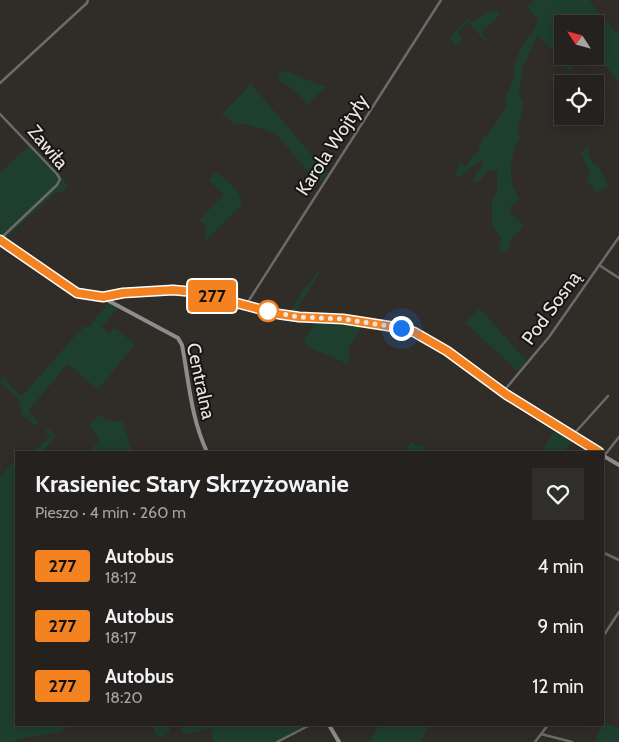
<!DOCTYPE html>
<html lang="pl">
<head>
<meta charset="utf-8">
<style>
	:root { --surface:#24211e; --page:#302e2b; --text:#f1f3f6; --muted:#a3a3a4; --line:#413e3c }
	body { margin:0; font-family:Cabin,sans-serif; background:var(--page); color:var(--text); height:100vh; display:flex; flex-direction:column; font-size:19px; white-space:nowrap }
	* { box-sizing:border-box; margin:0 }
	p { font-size:16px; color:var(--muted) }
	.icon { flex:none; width:28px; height:28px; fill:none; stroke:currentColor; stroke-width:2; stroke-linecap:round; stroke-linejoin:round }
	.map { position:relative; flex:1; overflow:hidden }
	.drawer { position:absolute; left:15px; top:451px; width:589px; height:275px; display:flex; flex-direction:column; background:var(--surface); border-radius:0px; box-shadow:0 2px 12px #0003,0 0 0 1px var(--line) }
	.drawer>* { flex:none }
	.badge { padding:0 10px; border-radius:4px; font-size:18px; line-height:32px }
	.needle { width:32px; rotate:306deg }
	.controls { position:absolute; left:554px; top:15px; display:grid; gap:10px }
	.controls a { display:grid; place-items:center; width:50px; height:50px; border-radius:0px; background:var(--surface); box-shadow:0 2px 12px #0003,0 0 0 1px var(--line); font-size:25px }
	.you { position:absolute; width:25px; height:25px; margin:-12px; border:4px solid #fff; border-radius:50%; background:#1a73e8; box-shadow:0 0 0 8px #1a73e833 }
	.map>.badge { position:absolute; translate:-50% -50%; box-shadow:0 0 0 2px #fff }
	.round { display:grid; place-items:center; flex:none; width:52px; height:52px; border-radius:0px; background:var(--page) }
	.overview { display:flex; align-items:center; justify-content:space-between; height:85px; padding:0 20px }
	h1 { font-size:24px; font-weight:700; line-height:38px }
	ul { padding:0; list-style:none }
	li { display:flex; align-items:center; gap:15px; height:60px; padding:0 20px }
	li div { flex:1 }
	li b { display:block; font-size:19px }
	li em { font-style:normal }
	li .badge { min-width:55px; font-weight:700; text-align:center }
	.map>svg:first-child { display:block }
	.green { fill:#1e3f2e }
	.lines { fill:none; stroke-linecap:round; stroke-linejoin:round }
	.street { stroke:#6d6a69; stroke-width:2.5 }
	.secondary { stroke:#918c8b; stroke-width:4 }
	.line-casing { stroke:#fff; stroke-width:11 }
	.line { stroke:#f58220; stroke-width:8 }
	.walk { stroke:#eae7e4; stroke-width:5; stroke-dasharray:0 9 }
	.stop-dot { fill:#fff; stroke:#f58220; stroke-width:2.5 }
	.labels { text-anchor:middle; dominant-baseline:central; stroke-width:4; stroke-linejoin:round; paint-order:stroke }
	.street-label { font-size:19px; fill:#eae7e4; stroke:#171513 }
</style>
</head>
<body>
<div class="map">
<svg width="619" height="742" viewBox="0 0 619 742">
	<rect width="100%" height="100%" fill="#302c28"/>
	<path class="green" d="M535 0H588L619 35V82L595 54V24H562V56H569L573 62 571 71 575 77 538 35 523 67 519 95 524 105 517 131 520 137C513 149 509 167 512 181 513 188 517 195 520 200L510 207V213L524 226 512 238 508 249 503 254 498 249 501 239 492 224V200L497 191V172L490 169 479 182H474C472 172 484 168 484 160 473 163 467 175 454 178L460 162 465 167 473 156 481 151 478 148 484 136 486 137 507 106 505 100 515 75 513 69 522 45 532 34 539 20 527 6Z
		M497 10 500 15 481 32 492 45 484 40 468 22 458 32 463 39 456 46 450 38 468 18 473 23 485 13Z
		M288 72 326 87 307 104 295 91 278 79 279 73Z
		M251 84 317 161 315 165 323 168 327 173 319 184 276 134 247 124H235L228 117 221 115Z
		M589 145 588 154 594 165 597 164 609 187 596 192 586 180 590 173 581 153Z
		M28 146 57 174 59 179 57 185 0 237V174Z
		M216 172C227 181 242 190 242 205L205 242C206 232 208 225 199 220L224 195 209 180Z
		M59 174 68 186 60 194 57 191 4 240H2V238L57 187 61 181Z
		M317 272 319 274 294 314H289L304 287 306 288Z
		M108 303 118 308 102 327 109 334 114 328 135 344 98 390 68 364 28 411 39 423 35 426 22 414 19 399 1 384V378L5 377 10 386 22 396 74 337 84 327 90 326Z
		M479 308 527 361 518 372 466 323Z
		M316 321 350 323 362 327 349 348 348 354 350 356 348 364 311 348 303 342Z
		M100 414 107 421H122L132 452H88L100 439 89 425Z
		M48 428 56 436 42 452H32L50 437 45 432Z
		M557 428 573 438 564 452H541Z
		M411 441 417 446 419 444 426 448 424 452H404Z
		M16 458V725H73L59 732 28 737 12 742H0V477Z
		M604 722 619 729V742H594Z
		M152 725H169L170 731 161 738 155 733Z
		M180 725H307L274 742H213L211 728 183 735Z
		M380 725H429L420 742H369Z"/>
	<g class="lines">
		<path class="street" d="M0 83 87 3 88 0
			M0 114 57 174 60 179 57 185 0 239
			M599 265 619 278
			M246 305 441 0
			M503 392 549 337 619 237
			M572 436 608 396
			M604 456 619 437
			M602 552 619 560
			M602 638 619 612
			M541 734 572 742
			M277 742 310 725
			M535 742 548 725"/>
		<path class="secondary" d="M0 240 77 293 103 297 123 293 173 291H195L278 314 299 317 343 319 401 328 414 331 462 361 507 395 599 452
			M106 296 109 301 178 338 182 345C189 382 191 418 207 452
			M602 455 619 465
			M329 725 339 742"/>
	</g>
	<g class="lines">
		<defs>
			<path id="line" d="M0 240 77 293 103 297 123 293 173 290 195 292 278 314 299 317 343 319 401 328 414 332 447 351 507 395 599 452"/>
		</defs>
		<use href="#line" class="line-casing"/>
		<use href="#line" class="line"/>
		<path class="walk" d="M268 311 299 317 343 319 401 328"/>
	</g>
	<circle class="stop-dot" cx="268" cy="311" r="10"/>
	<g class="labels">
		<g class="street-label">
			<text transform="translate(332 145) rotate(-57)">Karola Wojtyły</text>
			<text transform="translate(48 147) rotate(50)">Zawiła</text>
			<text transform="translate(551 308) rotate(-54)">Pod Sosną</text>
			<text transform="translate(201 381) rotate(78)">Centralna</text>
		</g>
	</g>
</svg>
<div class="controls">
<a><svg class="needle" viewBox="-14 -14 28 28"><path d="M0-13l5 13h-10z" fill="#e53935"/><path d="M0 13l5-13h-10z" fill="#a3a3a4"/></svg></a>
<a><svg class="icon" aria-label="locate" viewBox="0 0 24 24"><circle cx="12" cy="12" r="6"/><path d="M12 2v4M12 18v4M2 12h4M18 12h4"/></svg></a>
</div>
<div class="you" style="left:401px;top:328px"></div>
<b class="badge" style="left:212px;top:296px;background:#f58220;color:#111">277</b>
<section class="drawer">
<div class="overview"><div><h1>Krasieniec Stary Skrzyżowanie</h1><p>Pieszo · 4 min · 260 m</p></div><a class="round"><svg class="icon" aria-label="heart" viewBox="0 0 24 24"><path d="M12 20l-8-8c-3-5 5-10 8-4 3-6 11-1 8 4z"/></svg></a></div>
<ul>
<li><span class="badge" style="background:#f58220;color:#111">277</span><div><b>Autobus</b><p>18:12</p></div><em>4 min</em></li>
<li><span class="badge" style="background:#f58220;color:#111">277</span><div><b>Autobus</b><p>18:17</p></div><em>9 min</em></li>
<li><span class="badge" style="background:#f58220;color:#111">277</span><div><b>Autobus</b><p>18:20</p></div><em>12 min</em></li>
</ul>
</section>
</div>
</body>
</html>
